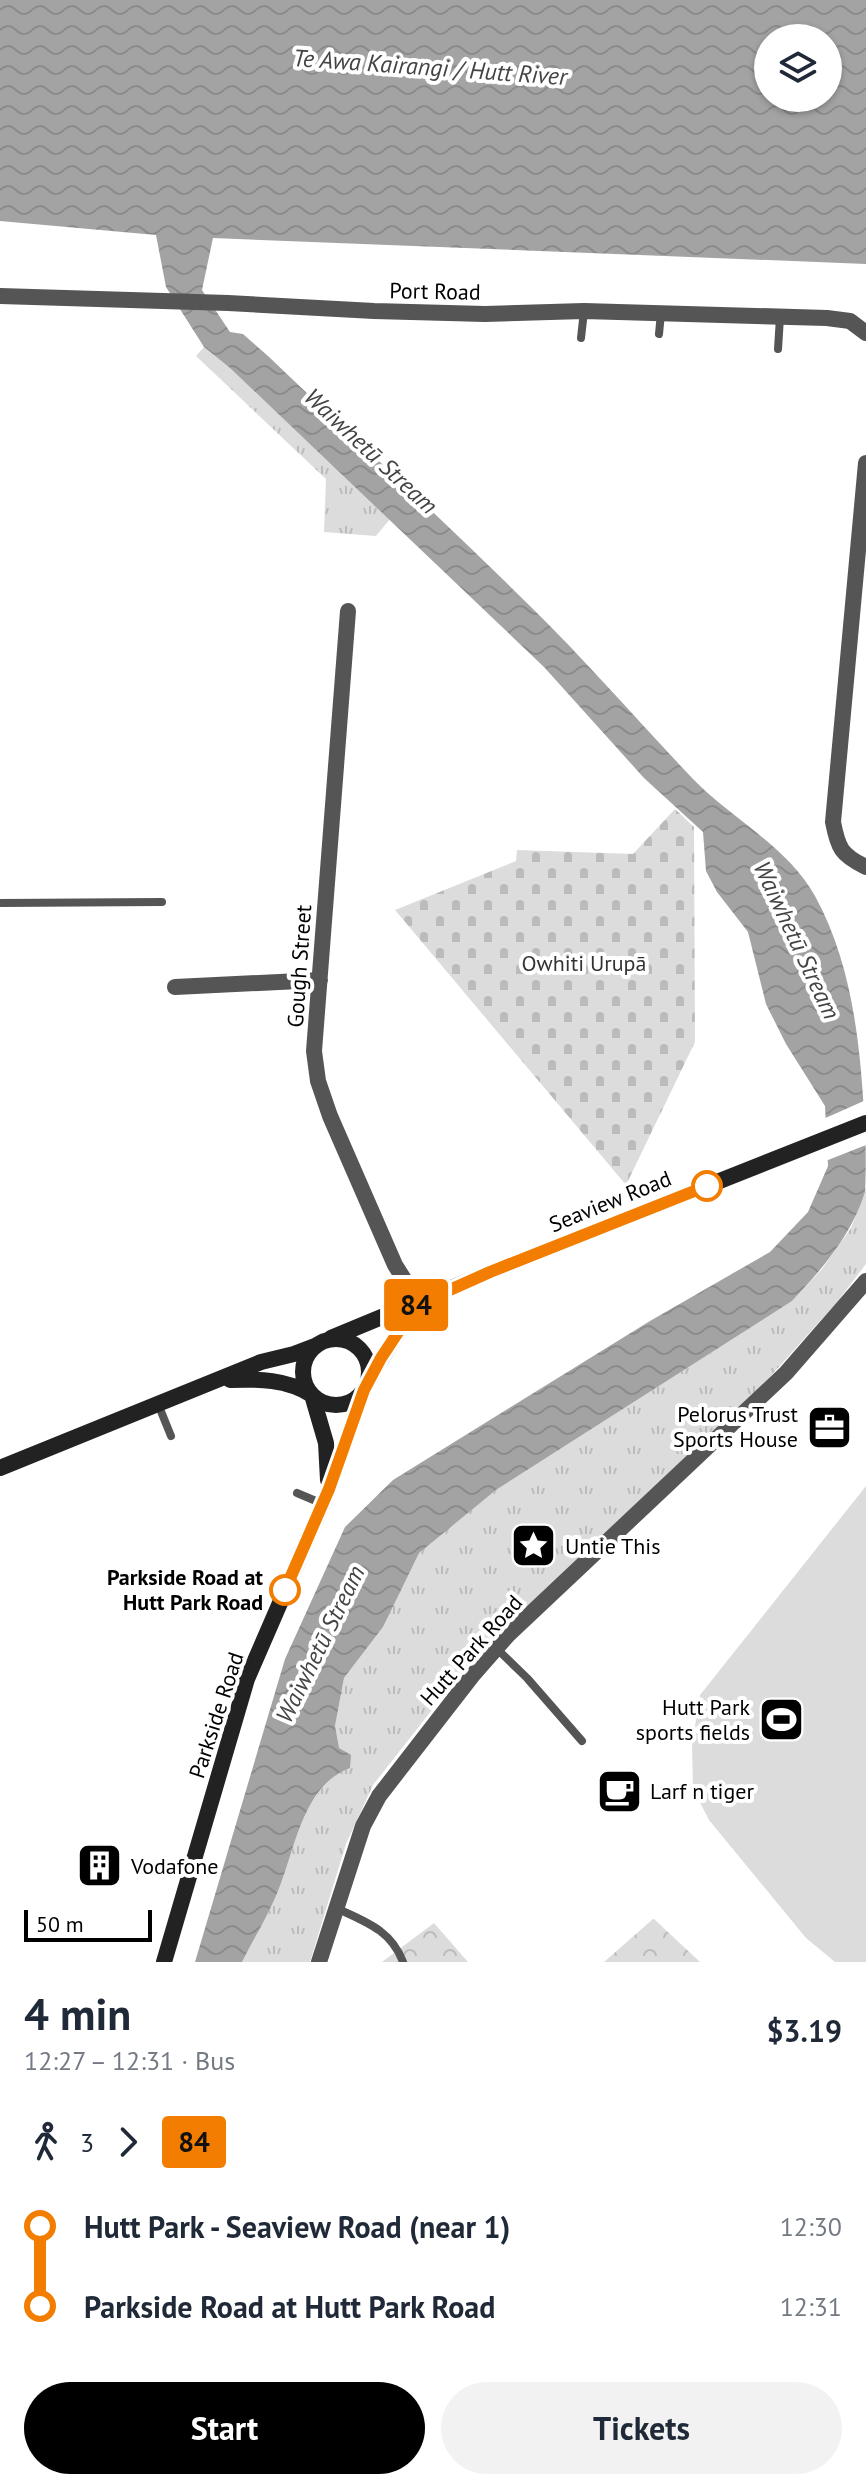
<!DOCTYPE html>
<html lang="en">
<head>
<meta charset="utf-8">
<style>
	:root { --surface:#fff; --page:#f2f2f3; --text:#1f2937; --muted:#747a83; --accent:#000 }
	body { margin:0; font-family:"PT Sans",sans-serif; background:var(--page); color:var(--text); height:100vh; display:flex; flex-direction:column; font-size:30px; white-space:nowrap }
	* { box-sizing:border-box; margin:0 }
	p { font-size:26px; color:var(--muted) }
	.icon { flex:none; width:44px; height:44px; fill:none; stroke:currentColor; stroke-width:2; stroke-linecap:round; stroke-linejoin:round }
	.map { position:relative; height:1962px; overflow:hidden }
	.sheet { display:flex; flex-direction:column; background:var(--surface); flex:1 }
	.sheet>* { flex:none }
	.badge { padding:0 16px; border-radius:6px; font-size:28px; line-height:52px }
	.buttons { position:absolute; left:754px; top:24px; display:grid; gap:16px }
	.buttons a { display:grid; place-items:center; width:88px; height:88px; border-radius:50%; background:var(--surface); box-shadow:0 2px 6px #0004; font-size:40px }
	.scale { position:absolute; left:24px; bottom:20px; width:128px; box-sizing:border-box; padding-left:8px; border:4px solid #000; border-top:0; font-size:22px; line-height:28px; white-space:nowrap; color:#000; -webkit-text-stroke:6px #fff; paint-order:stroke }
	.map>.badge { position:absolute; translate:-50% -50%; box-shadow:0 0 0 4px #fff }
	.legs { display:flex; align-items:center; gap:12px; height:88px; padding:0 24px; font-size:26px }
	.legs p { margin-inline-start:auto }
	.overview { display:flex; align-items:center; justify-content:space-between; height:136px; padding:0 24px }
	h1 { font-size:44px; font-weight:700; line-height:60px }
	.primary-button { display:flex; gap:16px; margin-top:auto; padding:16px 24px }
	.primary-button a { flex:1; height:92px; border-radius:48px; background:var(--accent); color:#fff; font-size:32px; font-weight:700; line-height:92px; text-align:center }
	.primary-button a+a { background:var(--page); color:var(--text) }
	ul { padding:0 24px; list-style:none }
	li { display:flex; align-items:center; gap:28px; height:80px; font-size:30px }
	li i { display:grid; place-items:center; width:12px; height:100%; margin:0 10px; background:currentColor }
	li i::after { content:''; width:20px; height:20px; margin:-10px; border:6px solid; border-radius:50%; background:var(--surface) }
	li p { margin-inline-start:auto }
	li:first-child i { background:linear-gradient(#0000 50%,currentColor 0) }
	li:last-child i { background:linear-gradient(currentColor 50%,#0000 0) }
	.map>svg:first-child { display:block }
	.grass { fill:url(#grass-tufts) }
	.cemetery { fill:url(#cemetery-stones) }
	.park { fill:url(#park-crowns) }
	.garden { fill:#dcdcdc }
	.water { fill:url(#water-waves); fill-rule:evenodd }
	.pier { fill:#fff }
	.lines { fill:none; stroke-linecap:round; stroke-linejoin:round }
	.lane { stroke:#555; stroke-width:8 }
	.street { stroke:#555; stroke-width:16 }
	.secondary { stroke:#222; stroke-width:16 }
	.line-1-casing { stroke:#fff; stroke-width:18 }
	.line-1 { stroke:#f27d00; stroke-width:12 }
	.stop-1-dot { fill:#fff; stroke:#f27d00; stroke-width:4 }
	.labels { text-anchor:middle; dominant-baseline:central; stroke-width:8; stroke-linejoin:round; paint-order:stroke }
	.street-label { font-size:22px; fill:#000; stroke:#fff }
	.park-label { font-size:22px; fill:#333; stroke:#fff }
	.poi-label { font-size:22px; fill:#000; stroke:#fff; text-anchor:start }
	.stop-label { font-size:22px; font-weight:bold; fill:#000; stroke:#fff; text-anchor:end }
	.water-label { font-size:24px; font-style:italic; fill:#444; stroke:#fff }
</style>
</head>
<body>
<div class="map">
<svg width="866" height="1962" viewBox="0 0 866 1962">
	<defs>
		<pattern id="grass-tufts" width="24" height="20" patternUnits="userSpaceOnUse" patternTransform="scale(2)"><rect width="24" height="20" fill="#dcdcdc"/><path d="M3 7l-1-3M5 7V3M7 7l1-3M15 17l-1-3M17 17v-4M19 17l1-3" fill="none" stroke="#bbb"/></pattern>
		<pattern id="cemetery-stones" width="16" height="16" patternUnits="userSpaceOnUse" patternTransform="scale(2)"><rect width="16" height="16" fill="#dcdcdc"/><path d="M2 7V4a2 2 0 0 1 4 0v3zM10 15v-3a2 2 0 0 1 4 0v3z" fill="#bbb"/></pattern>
		<pattern id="park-crowns" width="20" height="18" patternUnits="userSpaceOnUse" patternTransform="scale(2)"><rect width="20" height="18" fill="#dcdcdc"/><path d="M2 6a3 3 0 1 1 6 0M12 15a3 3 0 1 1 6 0" fill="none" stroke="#bbb"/></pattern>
		<pattern id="water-waves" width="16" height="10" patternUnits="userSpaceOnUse" patternTransform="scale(2)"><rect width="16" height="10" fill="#a3a3a3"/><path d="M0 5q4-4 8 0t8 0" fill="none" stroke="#8b8b8b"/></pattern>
	</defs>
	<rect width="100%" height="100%" fill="#fff"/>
	<path class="grass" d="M204 347 230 368 390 519 376 536 324 532 326 479 196 356Z
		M866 1188V1264L837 1302 768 1379 472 1659 373 1785 346 1844 310 1962H242C253 1940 266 1918 276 1896 294 1854 300 1796 341 1772L335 1726 344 1678 383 1627 418 1553 496 1490 792 1301 822 1269 851 1228Z"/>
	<path class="cemetery" d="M675 809 694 827 695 1042 626 1185 395 910 516 861 517 850 633 854Z"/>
	<path class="park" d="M654 1919 700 1962H604L653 1919Z
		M434 1923 468 1962H382Z"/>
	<path class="garden" d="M866 1486V1962H835L806 1938 709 1820 693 1789 692 1745 700 1695Z"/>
	<path class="water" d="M0 0H866V264L213 238 202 290 230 332 243 334 268 356C356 440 445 522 531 607 587 662 639 722 693 779 732 819 788 847 815 896 854 967 861 1052 865 1131 866 1150 866 1174 865 1192 851 1236 823 1268 792 1301L496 1490 419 1553 383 1627 344 1678 335 1726 339 1748 351 1755 350 1768C301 1786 295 1853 276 1896 266 1919 253 1940 242 1962H195L285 1659 345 1527 393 1480 650 1321 770 1252 808 1212 828 1166 825 1106 786 1044 766 1004 748 932 717 892 706 871 703 832 644 778 544 667 230 368 204 347 166 287 156 235 0 221ZM768 38H828V98H768Z"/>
	<path class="pier" d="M866 1100V1145L823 1162 821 1120Z"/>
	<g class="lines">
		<path class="lane" d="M659 334 661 313
			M581 338 584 311
			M778 349 780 317
			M0 903 162 902
			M158 1404 171 1436
			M297 1493 323 1504
			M496 1648 527 1678 582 1741
			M336 1908C366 1922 391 1930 403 1962"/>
		<path class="street" d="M0 296 228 303 374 311 485 314 584 311 827 318 850 321 866 333
			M866 463 833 822C838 848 841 855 866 867
			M348 611 314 1051 318 1081 330 1116 395 1265 419 1303
			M175 987 320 980
			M319 1962 363 1826 379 1796 472 1676 508 1635 786 1373 866 1281"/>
		<path class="secondary" d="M331 1338 490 1272 866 1123
			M303 1372a33 33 0 1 1 66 0a33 33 0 1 1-66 0Z
			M370 1377 416 1305
			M230 1380C258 1379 287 1379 312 1395L326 1443 328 1480
			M0 1468 261 1362 294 1354 315 1346
			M164 1962 247 1679 323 1504 364 1390"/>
	</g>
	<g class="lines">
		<defs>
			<path id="line-1" d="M285 1590 329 1489 364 1390 381 1358 416 1305 490 1272 707 1186"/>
		</defs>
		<use href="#line-1" class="line-1-casing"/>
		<use href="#line-1" class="line-1"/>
	</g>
	<defs>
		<symbol id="office-square" viewBox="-11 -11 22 22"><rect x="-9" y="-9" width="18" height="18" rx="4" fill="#000" stroke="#fff"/><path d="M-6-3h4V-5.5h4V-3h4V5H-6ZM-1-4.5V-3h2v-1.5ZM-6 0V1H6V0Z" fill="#fff"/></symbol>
		<symbol id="sight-square" viewBox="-11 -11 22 22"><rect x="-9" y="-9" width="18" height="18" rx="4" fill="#000" stroke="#fff"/><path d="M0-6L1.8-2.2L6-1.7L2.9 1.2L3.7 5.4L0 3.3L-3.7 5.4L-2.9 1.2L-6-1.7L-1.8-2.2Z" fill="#fff"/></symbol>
		<symbol id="stadium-square" viewBox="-11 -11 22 22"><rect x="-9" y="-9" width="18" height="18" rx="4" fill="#000" stroke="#fff"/><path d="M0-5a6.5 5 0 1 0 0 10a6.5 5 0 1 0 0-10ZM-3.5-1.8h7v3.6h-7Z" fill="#fff"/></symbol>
		<symbol id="cafe-square" viewBox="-11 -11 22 22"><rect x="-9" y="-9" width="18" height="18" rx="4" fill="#000" stroke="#fff"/><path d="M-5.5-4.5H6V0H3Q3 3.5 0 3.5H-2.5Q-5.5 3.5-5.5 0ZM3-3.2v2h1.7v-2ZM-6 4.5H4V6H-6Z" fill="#fff"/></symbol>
		<symbol id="building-square" viewBox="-11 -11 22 22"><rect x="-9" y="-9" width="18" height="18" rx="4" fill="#000" stroke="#fff"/><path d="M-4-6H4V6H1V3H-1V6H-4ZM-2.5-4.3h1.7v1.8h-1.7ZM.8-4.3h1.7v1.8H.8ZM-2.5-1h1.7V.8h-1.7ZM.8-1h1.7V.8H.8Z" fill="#fff"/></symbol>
	</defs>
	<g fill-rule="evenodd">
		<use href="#office-square" x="804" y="1402" width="51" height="51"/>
		<use href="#sight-square" x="508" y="1520" width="51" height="51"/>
		<use href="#stadium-square" x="756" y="1694" width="51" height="51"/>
		<use href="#cafe-square" x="594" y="1766" width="51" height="51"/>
		<use href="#building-square" x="74" y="1840" width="51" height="51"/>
	</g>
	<g class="stop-1-dot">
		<circle cx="707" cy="1186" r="14"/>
		<circle cx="285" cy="1590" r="14"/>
	</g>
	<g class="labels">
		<g class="street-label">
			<text transform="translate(435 291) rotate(1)">Port Road</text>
			<text transform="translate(299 966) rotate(-86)">Gough Street</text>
			<text transform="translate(610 1201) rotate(-22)">Seaview Road</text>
			<text transform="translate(471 1650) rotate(-48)">Hutt Park Road</text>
			<text transform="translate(216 1715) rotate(-72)">Parkside Road</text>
		</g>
		<g class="park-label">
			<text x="584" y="963">Owhiti Urupā</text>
		</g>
		<g class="poi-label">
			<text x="798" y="1414" text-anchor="end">Pelorus Trust<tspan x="798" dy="25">Sports House</tspan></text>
			<text x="565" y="1546">Untie This</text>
			<text x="750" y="1707" text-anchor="end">Hutt Park<tspan x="750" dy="25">sports fields</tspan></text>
			<text x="650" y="1791">Larf n tiger</text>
			<text x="131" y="1866">Vodafone</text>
		</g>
		<g class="stop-label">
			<text x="263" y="1577">Parkside Road at<tspan x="263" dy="25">Hutt Park Road</tspan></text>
		</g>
		<g class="water-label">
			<text transform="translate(430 67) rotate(4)">Te Awa Kairangi / Hutt River</text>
			<text transform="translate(371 451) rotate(43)">Waiwhetū Stream</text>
			<text transform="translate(797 940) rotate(65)">Waiwhetū Stream</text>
			<text transform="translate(320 1644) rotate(-64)">Waiwhetū Stream</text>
		</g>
	</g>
</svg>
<div class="buttons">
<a><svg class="icon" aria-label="layers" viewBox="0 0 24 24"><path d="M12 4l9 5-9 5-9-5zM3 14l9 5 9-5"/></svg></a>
</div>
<div class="scale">50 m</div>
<b class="badge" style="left:416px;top:1305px;background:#f27d00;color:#111">84</b>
</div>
<section class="sheet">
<div class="overview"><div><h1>4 min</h1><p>12:27 – 12:31 · Bus</p></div><b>$3.19</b></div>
<div class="legs"><svg class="icon" aria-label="walk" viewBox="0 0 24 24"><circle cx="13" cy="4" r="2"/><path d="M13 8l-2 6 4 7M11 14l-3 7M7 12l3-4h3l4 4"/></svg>3<svg class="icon" aria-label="forward" viewBox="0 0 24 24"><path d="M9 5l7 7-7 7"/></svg><b class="badge" style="background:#f27d00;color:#111">84</b></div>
<ul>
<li><i style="color:#f27d00"></i><b>Hutt Park - Seaview Road (near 1)</b><p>12:30</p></li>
<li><i style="color:#f27d00"></i><b>Parkside Road at Hutt Park Road</b><p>12:31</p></li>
</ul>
<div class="primary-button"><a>Start</a><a>Tickets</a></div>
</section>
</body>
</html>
